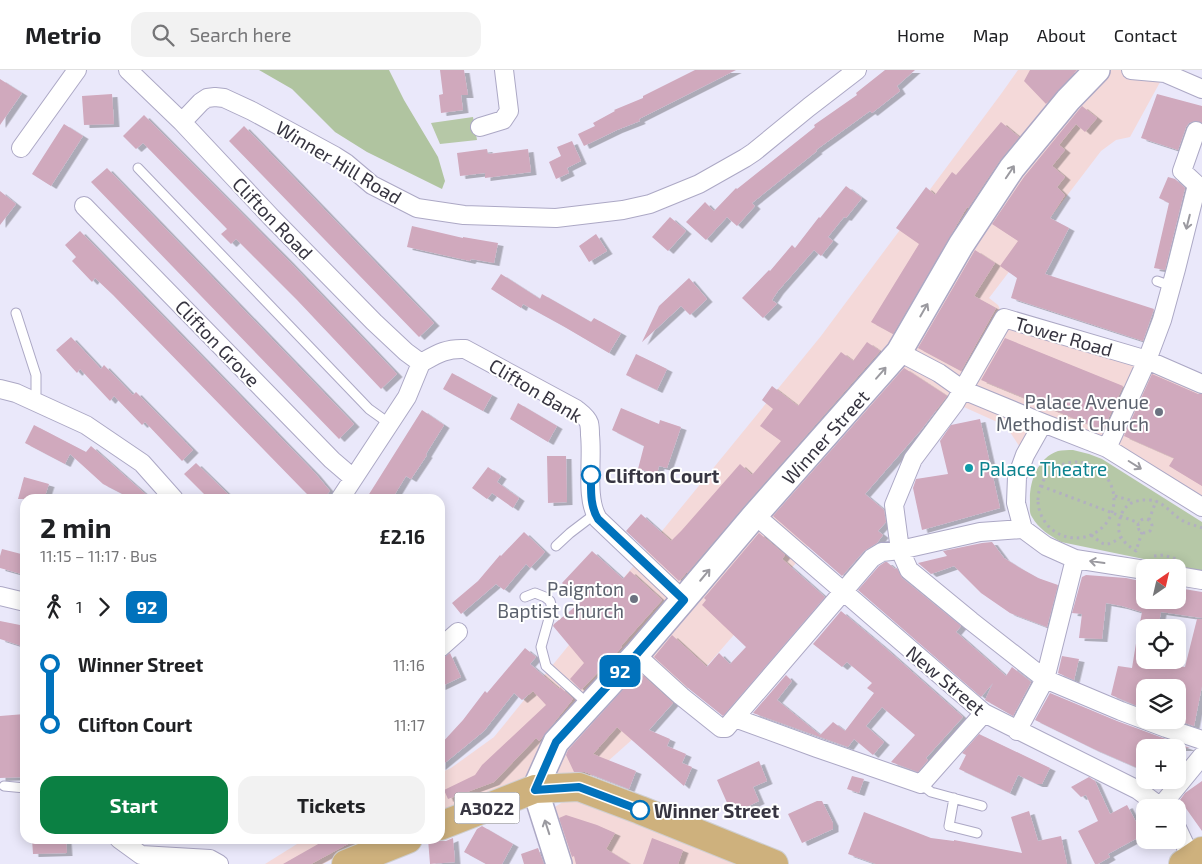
<!DOCTYPE html>
<html lang="en">
<head>
<meta charset="utf-8">
<style>
	:root { --surface:#fff; --page:#f2f2f2; --text:#202124; --muted:#757577; --line:#e0e0e0; --accent:#0b8043 }
	body { margin:0; font-family:"Exo 2",sans-serif; background:var(--page); color:var(--text); height:100vh; display:flex; flex-direction:column; font-size:19px; white-space:nowrap }
	* { box-sizing:border-box; margin:0 }
	p { font-size:16px; color:var(--muted) }
	.icon { flex:none; width:28px; height:28px; fill:none; stroke:currentColor; stroke-width:2; stroke-linecap:round; stroke-linejoin:round }
	.map { position:relative; flex:1; overflow:hidden }
	.drawer { position:absolute; left:20px; top:424px; width:425px; height:350px; display:flex; flex-direction:column; background:var(--surface); border-radius:15px; box-shadow:0 2px 12px #0003 }
	.drawer>* { flex:none }
	.badge { padding:0 10px; border-radius:8px; font-size:18px; line-height:32px }
	.needle { width:32px; rotate:34deg }
	.controls { position:absolute; left:1136px; top:489px; display:grid; gap:10px }
	.controls a { display:grid; place-items:center; width:50px; height:50px; border-radius:10px; background:var(--surface); box-shadow:0 2px 12px #0003; font-size:25px }
	.map>.badge { position:absolute; translate:-50% -50%; box-shadow:0 0 0 2px #fff }
	.legs { display:flex; align-items:center; gap:8px; height:55px; padding:0 20px; font-size:16px }
	.legs p { margin-inline-start:auto }
	.head { display:flex; align-items:center; justify-content:space-between; height:85px; padding:0 20px }
	h1 { font-size:28px; font-weight:700; line-height:38px }
	.cta { display:flex; gap:10px; margin-top:auto; padding:10px 20px }
	.cta a { flex:1; height:58px; border-radius:15px; background:var(--accent); color:#fff; font-size:20px; font-weight:700; line-height:58px; text-align:center }
	.cta a+a { background:var(--page); color:var(--text) }
	ul { padding:0 20px; list-style:none }
	li { display:flex; align-items:center; gap:18px; height:60px; font-size:19px }
	li i { display:grid; place-items:center; width:8px; height:100%; margin:0 6px; background:currentColor }
	li i::after { content:''; width:12px; height:12px; margin:-6px; border:4px solid; border-radius:50%; background:var(--surface) }
	li p { margin-inline-start:auto }
	li:first-child i { background:linear-gradient(#0000 50%,currentColor 0) }
	li:last-child i { background:linear-gradient(currentColor 50%,#0000 0) }
	header { display:flex; align-items:center; gap:30px; box-sizing:border-box; height:70px; padding:0 25px; background:var(--surface); border-bottom:1px solid var(--line) }
	header strong { font-size:24px }
	nav { display:flex; gap:28px; margin-inline-start:auto; font-size:18px }
	.search { width:350px; height:45px; background:var(--page); display:flex; align-items:center; gap:12px; box-sizing:border-box; padding:0 18px; border-radius:15px; color:var(--muted); font-size:19px }
	.map>svg:first-child { display:block }
	.commercial { fill:#f4d9d9 }
	.green { fill:#b6c8a7 }
	.forest { fill:#b0c4a0 }
	.building { fill:#d0a9bd; filter:url(#shadow) }
	.lines { fill:none; stroke-linecap:round; stroke-linejoin:round }
	.lane-casing { stroke:#aca8c5; stroke-width:11 }
	.street-casing { stroke:#aca8c5; stroke-width:20 }
	.secondary-casing { stroke:#aca8c5; stroke-width:28 }
	.primary-casing { stroke:#cfcfd1; stroke-width:30 }
	.path { stroke:#b2b0c0; stroke-width:3; stroke-dasharray:2.5 4; stroke-linecap:butt }
	.lane { stroke:#fff; stroke-width:9 }
	.street { stroke:#fff; stroke-width:18 }
	.secondary { stroke:#fff; stroke-width:25 }
	.primary { stroke:#ceb17d; stroke-width:28 }
	.oneway { stroke:#9b9aa0 }
	.line-1-casing { stroke:#fff; stroke-width:11 }
	.line-1 { stroke:#0072bc; stroke-width:8 }
	.worship-dot { fill:#6b7280; stroke:#fff; stroke-width:2 }
	.culture-dot { fill:#0f9aa8; stroke:#fff; stroke-width:2 }
	.stop-1-dot { fill:#fff; stroke:#0072bc; stroke-width:2.5 }
	.labels { text-anchor:middle; dominant-baseline:central; stroke-width:4; stroke-linejoin:round; paint-order:stroke }
	.shield { fill:#fff; stroke:#73727a; stroke-width:1 }
	.shield-label { font-size:18px; font-weight:bold; fill:#373541 }
	.street-label { font-size:19px; fill:#373541; stroke:#fff }
	.worship-label { font-size:19px; fill:#5b616d; stroke:#fff; text-anchor:end }
	.culture-label { font-size:19px; fill:#0d838f; stroke:#fff; text-anchor:start }
	.stop-label { font-size:19px; font-weight:bold; fill:#373541; stroke:#fff; text-anchor:start }
</style>
</head>
<body>
<header>
<strong>Metrio</strong>
<div class="search"><svg class="icon" aria-label="search" viewBox="0 0 24 24"><circle cx="10" cy="10" r="6"/><path d="M15 15l6 6"/></svg>Search here</div>
<nav><a>Home</a><a>Map</a><a>About</a><a>Contact</a></nav>
</header>
<div class="map">
<svg width="1202" height="794" viewBox="0 0 1202 794">
	<defs>
		<filter id="shadow"><feDropShadow dx="5.5" dy="3" stdDeviation="0" flood-color="#0004"/></filter>
	</defs>
	<rect width="100%" height="100%" fill="#eae8fa"/>
	<path class="commercial" d="M1018 0H1131L1165 3 1130 67 1116 70 1101 81 989 228 998 235 1004 248 1202 314V437L1043 353 1025 385 1006 356 955 333 937 342 908 323 856 390 802 486 681 626 579 717 440 743V703L451 698 494 667 821 266 1001 24Z
		M566 730H581L749 794H567L550 740Z
		M305 769H372L323 794H265Z"/>
	<path class="green" d="M473 47 477 70 440 74 431 53Z
		M1073 380 1089 384 1102 389 1202 452V501L1061 472C1049 465 1039 459 1032 447 1029 443 1030 437 1030 432 1029 413 1037 388 1058 381 1062 380 1068 380 1073 380Z"/>
	<path class="forest" d="M259 0H389L404 30 438 87 445 111 442 119 367 82 335 62 292 19Z"/>
	<path class="building" d="M440 0H464L468 25H461L463 40 441 43 439 25 443 24Z
		M695 0H736L639 49 640 51 617 60 584 76 578 64 595 56 593 53 615 41 614 40 643 28V26Z
		M885 0H915L897 16 900 21 872 43 870 41 816 80 817 81 752 133 755 136 737 156 727 147 706 170 686 152 705 132 714 141 736 118 737 119 815 57 814 55 857 25 856 23Z
		M1030 0H1077L1046 34 1024 11Z
		M0 9 22 23 0 55Z
		M112 24 114 54 84 55 82 26Z
		M1157 24 1202 36V53L1195 51 1189 53 1186 57 1178 80 1141 68Z
		M1082 36 1097 48 1085 62 1076 54 1059 75 1065 80 1052 96 1065 107 1057 117 1065 125 1050 148 1069 158 1045 204 1154 239 1143 271 1011 228 1017 208 1000 196 1018 171 992 154 1024 107Z
		M144 45 288 190 397 304 381 319 297 230 236 169 231 174 221 164 227 159 143 73 136 79 123 66Z
		M1001 52 1019 67 1000 90 968 138 967 137 893 264 871 252 919 174 896 158 926 117 935 125 952 102 956 105Z
		M64 54 83 66 51 116 32 104Z
		M244 56 434 253 419 267 229 71Z
		M572 71 581 91 567 98 569 103 556 109 549 92 561 86 557 77Z
		M487 79 488 84 528 79 531 102 485 108V103L460 106 457 83Z
		M107 98 354 354 339 369 91 112Z
		M1168 107 1175 109 1185 118 1165 200 1154 198 1169 133 1159 128Z
		M846 116 862 128 846 148 844 147 828 167 833 171 821 186 814 180 778 221 772 230 777 234 763 248 742 228 769 200 770 201 792 175 795 178 819 147 820 148Z
		M0 121 16 134 0 155Z
		M670 147 686 161 668 181 652 167Z
		M412 156 463 168V167L498 173 494 193 471 189 470 191 407 177Z
		M80 161 315 403 330 421 323 429H312L301 418 113 225 95 208 92 212 72 191 76 187 65 175Z
		M596 164 607 181 589 192 579 176Z
		M975 180 995 193 974 226 996 238 961 301 918 278Z
		M501 204 540 229 542 224 591 252 594 248 621 263 609 283 563 256 523 234 521 238 491 219Z
		M689 208 707 229 690 245 681 236 642 272 659 236Z
		M71 267 101 299 104 295 133 325 136 322 193 380 182 391 145 352 142 355 114 326 110 331 80 299 77 303 56 280Z
		M1005 268 1123 316 1103 360 981 310Z
		M867 272 880 281 744 436 687 503H686L679 511 626 461 641 444 671 471 682 460 740 394 752 405 781 371 760 356 773 339 762 330 772 316 798 336 841 282 853 291Z
		M636 284 667 299 657 320 626 305Z
		M904 298 947 326 921 360 865 424 884 440 886 452 878 461 883 465 877 473 864 481 842 506 773 446Z
		M452 303 492 325 483 341 443 319Z
		M1152 304 1198 324H1202V416L1169 396 1174 388 1124 366Z
		M518 333 557 356 548 372 510 349Z
		M621 338 659 354 660 350 681 357 667 398 659 396 657 404 638 399 644 376 612 360Z
		M422 340 444 355 426 384 427 385 411 409 406 406 392 429H366Z
		M980 349 1000 438 922 460 913 418 916 409 948 404 940 371 951 355Z
		M34 355 86 382 91 376 151 429H132L103 414 70 384 65 394 25 373Z
		M547 386H566L567 432 548 433Z
		M196 393 233 429H209L184 404Z
		M488 397 501 406 497 412 519 428 513 438 492 423 487 429 472 418Z
		M24 407 49 414 44 429H18Z
		M524 462 545 482 530 498 526 494 504 520 496 514 461 544 452 533 478 511 500 485 501 486Z
		M759 463 785 485 782 489 825 527 723 646 688 618 654 587 672 565 707 597 719 583 730 594 746 577 702 535 706 530 704 528Z
		M992 472 1004 488 1020 498 1038 508 1058 515 1047 557 1010 543 981 523 954 496 931 504 918 493 947 486 943 481 982 473Z
		M2 479 25 485V505L0 498V486Z
		M592 481 623 509 630 501 662 530 621 576 622 577 581 620 570 609 584 593 553 556 554 554 582 531 562 513Z
		M885 492H887L895 499 897 498 902 508 961 556 956 562 1006 606 1012 597 1031 612 1013 646 985 630 993 613 981 627 858 520 879 496Z
		M1086 505 1126 508 1145 512V530H1178V518L1202 522V548L1161 542 1158 558H1139L1142 542 1122 536 1106 533 1102 569 1079 568 1082 544 1072 543 1082 507Z
		M841 541 884 577 963 647 926 688 928 690 918 702 891 692 915 665 882 637 866 656 884 672 873 685 854 669 848 677 753 643 786 605 792 611 777 630 820 665 833 652 845 661 874 623 867 618 872 613 847 592 842 597 813 574Z
		M1197 549H1202V616L1194 656 1176 650H1178V618H1145L1142 638 1111 625 1118 596 1132 598 1138 561 1145 562V590H1152V592L1185 597Z
		M0 551 25 556V577L0 569Z
		M525 578 536 587 530 594 559 619 560 617 573 629 539 671 536 668 494 712 448 729 444 720 475 705 482 695 546 635 533 621 522 630 514 623 484 661 440 697V675L463 650 485 621 487 623Z
		M450 583 461 607 440 617V588H443Z
		M1062 586 1079 589 1074 610 1058 603Z
		M639 602 673 633 649 660 670 669 667 676 686 684 682 693 692 697 684 716 617 657 593 684 636 701 629 719 585 702H574L566 685 568 680Z
		M1050 623 1117 651 1190 678H1145V687L1140 699 1094 679 1035 650Z
		M25 644V707L0 708V646Z
		M979 664 1050 698 1042 714H1037L1018 705 1010 723 959 699 966 685 962 683Z
		M759 691 767 711 753 717 759 731 732 744 717 710Z
		M852 706 864 709 859 723 847 719Z
		M1089 707 1095 711 1110 744 1127 735 1143 765 1108 784 1110 787 1098 794H1095L1078 761 1098 751 1086 725 1081 727 1071 717Z
		M1202 711V761L1180 730 1185 723Z
		M817 731H822L833 753V759L802 773 788 744Z
		M1029 741 1038 771 1061 766 1067 794H876L848 784 864 742 931 768 954 771V770L1022 783 1011 747Z
		M566 745 597 755 615 763 606 779 630 794H576L574 786 572 787 559 748Z
		M482 756 513 774 502 794H486L464 782 477 759Z
		M453 768 455 792 430 794 428 769 438 771H446Z
		M652 768 683 780 678 794H643Z
		M32 769H66L67 783 33 784Z
		M327 769H357L311 794H283Z
		M538 778 544 794H524L521 784Z"/>
	<g class="lines">
		<defs>
			<path id="lane" d="M138 98 369 339 390 354
				M1157 211 1171 216
				M16 243 36 305V323L33 331
				M556 476 570 463 595 444
				M525 527 535 523 545 527 550 531 552 538 541 577 546 596 588 634
				M921 714 931 722 982 736
				M4 716 25 718
				M954 728 949 756 977 763"/>
			<path id="street" d="M128 0 182 52 271 147 374 252 406 282 421 293
				M1131 0 1165 3 1202 19
				M182 52 201 32 207 28 215 27 224 28 252 41 335 86 346 93 372 115 417 138 464 145 556 148 623 140 650 134 699 114 745 88 754 82 809 37 857 0
				M480 57 503 50 509 41 504 0
				M21 78 77 0
				M84 136 332 390 353 408
				M899 282 939 303 963 320 1043 353 1107 378 1202 437
				M421 293C437 284 446 278 465 279L576 339C581 343 587 347 589 353 590 357 590 361 590 365 593 390 585 428 598 449L683 530
				M1202 314 1147 290 1004 248 955 333 913 389 894 435 900 480 909 500 971 551 1045 609 1121 641 1166 658 1202 670
				M0 319 16 323 86 355 142 393 174 429
				M1043 353 1025 385 1017 407 1016 433 1023 459 1046 476 1075 489 1145 500
				M1107 378 1147 290 1162 250 1176 199 1197 115 1182 101 1196 61
				M340 429 407 327 421 293
				M755 445 984 643 1138 720 1162 738
				M1178 506 1202 510
				M0 526 25 532
				M440 578 458 562
				M636 585 681 626 721 658H726L872 488 882 482 900 480 980 462 1023 459
				M735 648 817 678 921 714 984 643
				M1017 661 1045 609 1075 489
				M1161 736 1202 686
				M1178 760 1191 788
				M119 769 141 785 210 789 219 794"/>
			<path id="secondary" d="M559 794 535 719 556 672 636 585 683 530 755 445 899 282 961 175 1012 98 1068 30 1097 0"/>
			<path id="primary" d="M440 756 535 719 579 717 640 740 774 794
				M346 794 408 769
				M1183 794 1202 781"/>
		</defs>
		<use href="#lane" class="lane-casing"/>
		<use href="#street" class="street-casing"/>
		<use href="#secondary" class="secondary-casing"/>
		<use href="#primary" class="primary-casing"/>
		<path class="path" d="M1038 430a38 38 0 1 1 76 0a38 38 0 1 1-76 0Z
			M1041 416 1139 453
			M1115 426 1133 431
			M1138 456a7 7 0 1 1 14 0a7 7 0 1 1-14 0Z
			M1149 450 1156 431
			M1142 462 1136 481C1126 474 1117 468 1119 454 1121 439 1128 431 1144 430 1147 430 1152 430 1155 431 1165 434 1172 444 1180 449 1187 454 1195 455 1202 458
			M1091 465C1105 476 1105 477 1120 468
			M1154 486 1163 485 1177 489"/>
		<use href="#lane" class="lane"/>
		<use href="#street" class="street"/>
		<use href="#secondary" class="secondary"/>
		<use href="#primary" class="primary"/>
	</g>
	<defs><path id="oneway-shaft" d="M-6 0H5M1.5-3L5.5 0L1.5 3" fill="none" stroke-width="1.6" stroke-linecap="round" stroke-linejoin="round" transform="scale(1.25)"/></defs>
	<g class="oneway">
		<use href="#oneway-shaft" transform="translate(1010 102) rotate(-56)"/>
		<use href="#oneway-shaft" transform="translate(1188 152) rotate(104)"/>
		<use href="#oneway-shaft" transform="translate(924 240) rotate(-60)"/>
		<use href="#oneway-shaft" transform="translate(881 303) rotate(-49)"/>
		<use href="#oneway-shaft" transform="translate(1135 395) rotate(32)"/>
		<use href="#oneway-shaft" transform="translate(1097 492) rotate(-172)"/>
		<use href="#oneway-shaft" transform="translate(705 505) rotate(-50)"/>
		<use href="#oneway-shaft" transform="translate(547 757) rotate(-108)"/>
	</g>
	<g class="lines">
		<defs>
			<path id="line-1" d="M591 405C591 421 590 436 598 449L684 530 636 585 556 672 535 720 579 717 640 740"/>
		</defs>
		<use href="#line-1" class="line-1-casing"/>
		<use href="#line-1" class="line-1"/>
	</g>
	<g class="worship-dot">
		<circle cx="1159" cy="342" r="5"/>
		<circle cx="634" cy="529" r="5"/>
	</g>
	<circle class="culture-dot" cx="969" cy="398" r="5"/>
	<g class="stop-1-dot">
		<circle cx="591" cy="405" r="9"/>
		<circle cx="640" cy="740" r="9"/>
	</g>
	<g class="labels">
		<rect class="shield" x="454.5" y="722.5" width="65" height="31" rx="4"/>
		<g class="shield-label">
			<text x="487" y="738">A3022</text>
		</g>
		<g class="street-label">
			<text transform="translate(339 92) rotate(31)">Winner Hill Road</text>
			<text transform="translate(273 148) rotate(46)">Clifton Road</text>
			<text transform="translate(1064 266) rotate(16)">Tower Road</text>
			<text transform="translate(218 273) rotate(46)">Clifton Grove</text>
			<text transform="translate(536 320) rotate(31)">Clifton Bank</text>
			<text transform="translate(825 367) rotate(-48)">Winner Street</text>
			<text transform="translate(946 610) rotate(40)">New Street</text>
		</g>
		<g class="worship-label">
			<text x="1149" y="331">Palace Avenue<tspan x="1149" dy="22">Methodist Church</tspan></text>
			<text x="624" y="518">Paignton<tspan x="624" dy="22">Baptist Church</tspan></text>
		</g>
		<g class="culture-label">
			<text x="979" y="398">Palace Theatre</text>
		</g>
		<g class="stop-label">
			<text x="605" y="405">Clifton Court</text>
			<text x="654" y="740">Winner Street</text>
		</g>
	</g>
</svg>
<div class="controls">
<a><svg class="needle" viewBox="-14 -14 28 28"><path d="M0-13l5 13h-10z" fill="#e53935"/><path d="M0 13l5-13h-10z" fill="#757577"/></svg></a>
<a><svg class="icon" aria-label="locate" viewBox="0 0 24 24"><circle cx="12" cy="12" r="6"/><path d="M12 2v4M12 18v4M2 12h4M18 12h4"/></svg></a>
<a><svg class="icon" aria-label="layers" viewBox="0 0 24 24"><path d="M12 4l9 5-9 5-9-5zM3 14l9 5 9-5"/></svg></a>
<a>+</a>
<a>−</a>
</div>
<b class="badge" style="left:620px;top:601px;background:#0072bc;color:#fff">92</b>
<section class="drawer">
<div class="head"><div><h1>2 min</h1><p>11:15 – 11:17 · Bus</p></div><b>£2.16</b></div>
<div class="legs"><svg class="icon" aria-label="walk" viewBox="0 0 24 24"><circle cx="13" cy="4" r="2"/><path d="M13 8l-2 6 4 7M11 14l-3 7M7 12l3-4h3l4 4"/></svg>1<svg class="icon" aria-label="forward" viewBox="0 0 24 24"><path d="M9 5l7 7-7 7"/></svg><b class="badge" style="background:#0072bc;color:#fff">92</b></div>
<ul>
<li><i style="color:#0072bc"></i><b>Winner Street</b><p>11:16</p></li>
<li><i style="color:#0072bc"></i><b>Clifton Court</b><p>11:17</p></li>
</ul>
<div class="cta"><a>Start</a><a>Tickets</a></div>
</section>
</div>
</body>
</html>
